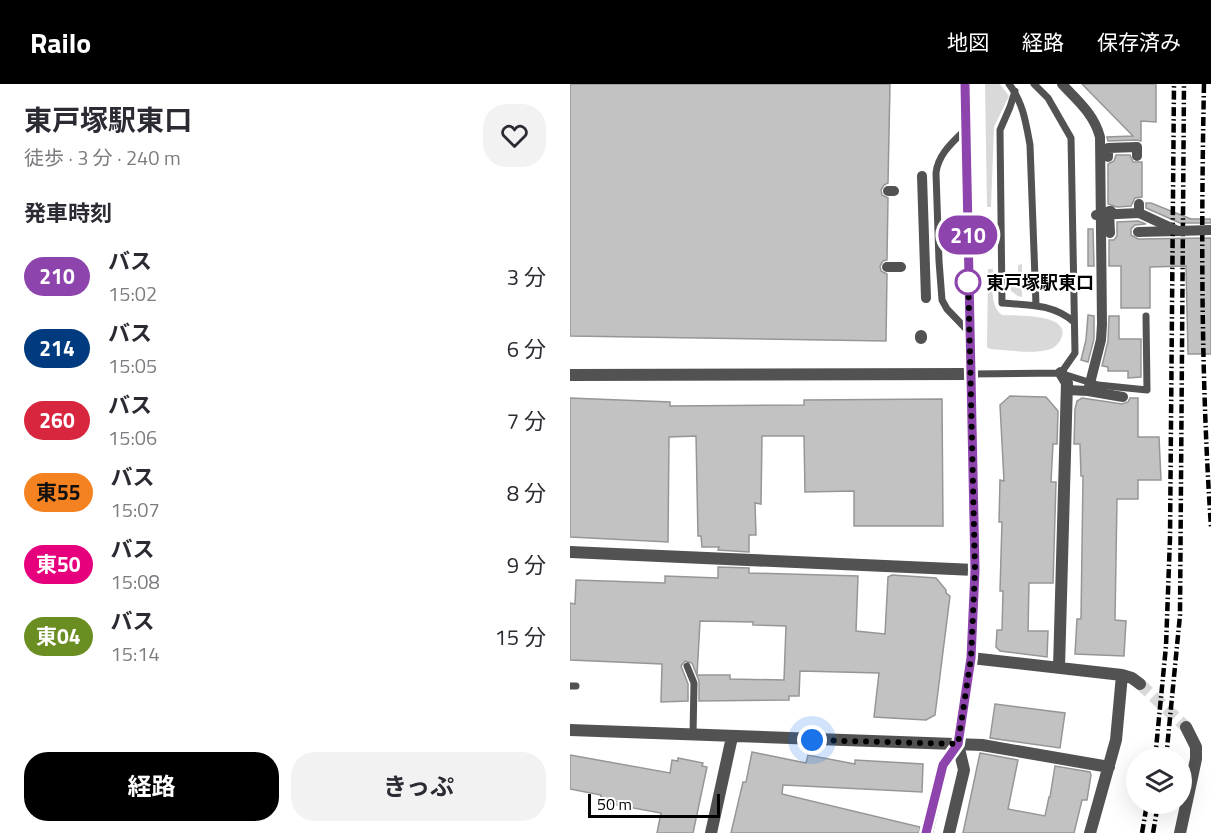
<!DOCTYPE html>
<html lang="ja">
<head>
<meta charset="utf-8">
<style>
	:root { --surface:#fff; --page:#f2f2f3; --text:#2b2b33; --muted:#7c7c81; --accent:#000 }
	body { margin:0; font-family:"Titillium Web","Noto Sans JP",sans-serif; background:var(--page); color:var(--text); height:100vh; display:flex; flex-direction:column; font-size:22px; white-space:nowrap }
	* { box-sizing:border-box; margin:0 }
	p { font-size:20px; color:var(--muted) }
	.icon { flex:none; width:33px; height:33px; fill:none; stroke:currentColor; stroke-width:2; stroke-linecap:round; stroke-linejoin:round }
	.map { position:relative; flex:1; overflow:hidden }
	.side { display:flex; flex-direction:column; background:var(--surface); width:570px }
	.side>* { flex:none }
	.badge { padding:0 12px; border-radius:20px; font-size:21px; line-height:39px }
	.buttons { position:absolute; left:556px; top:664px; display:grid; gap:12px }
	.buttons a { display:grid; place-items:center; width:66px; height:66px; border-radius:50%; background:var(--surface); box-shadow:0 6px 24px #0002; font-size:30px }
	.scale { position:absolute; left:18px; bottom:15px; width:132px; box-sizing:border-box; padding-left:6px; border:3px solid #000; border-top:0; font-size:16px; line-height:21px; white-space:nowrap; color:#000; -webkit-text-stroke:4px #fff; paint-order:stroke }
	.you { position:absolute; width:30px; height:30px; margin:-15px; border:4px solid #fff; border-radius:50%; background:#1a73e8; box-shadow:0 0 0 9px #1a73e833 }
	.map>.badge { position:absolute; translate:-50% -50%; box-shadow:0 0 0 3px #fff }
	h2 { padding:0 24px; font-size:22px; line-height:54px }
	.round { display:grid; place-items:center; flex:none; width:63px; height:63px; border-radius:24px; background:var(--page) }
	.summary { display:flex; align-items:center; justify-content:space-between; height:102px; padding:0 24px }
	h1 { font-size:28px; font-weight:700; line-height:45px }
	.button { display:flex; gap:12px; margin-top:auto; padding:12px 24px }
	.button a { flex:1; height:69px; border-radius:24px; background:var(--accent); color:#fff; font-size:24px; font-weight:700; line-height:69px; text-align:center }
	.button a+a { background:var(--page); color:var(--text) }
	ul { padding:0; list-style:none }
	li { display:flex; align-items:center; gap:18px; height:72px; padding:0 24px }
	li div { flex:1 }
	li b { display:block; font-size:22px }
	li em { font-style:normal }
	li .badge { min-width:66px; font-weight:700; text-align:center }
	header { display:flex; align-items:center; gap:36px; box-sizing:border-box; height:84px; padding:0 30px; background:var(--accent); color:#fff }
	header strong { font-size:28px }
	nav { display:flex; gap:33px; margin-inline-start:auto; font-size:21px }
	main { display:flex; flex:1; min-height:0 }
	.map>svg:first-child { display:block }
	.green { fill:#d9d9d9 }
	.building { fill:#c2c2c2; stroke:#969696; stroke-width:1.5; fill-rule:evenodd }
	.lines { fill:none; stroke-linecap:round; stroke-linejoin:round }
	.minor-tunnel { stroke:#d9d9d9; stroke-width:12; stroke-dasharray:12 6; stroke-linecap:butt }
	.service { stroke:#525252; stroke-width:7 }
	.pedestrian { stroke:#525252; stroke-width:10 }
	.minor { stroke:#525252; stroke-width:12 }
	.tertiary { stroke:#525252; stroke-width:12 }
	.rail { stroke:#000; stroke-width:4.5; stroke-dasharray:9 3 1.5 3; stroke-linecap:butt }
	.pedestrian-bridge { stroke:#525252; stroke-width:10 }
	.line-casing { stroke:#fff; stroke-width:14 }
	.line { stroke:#8e44ad; stroke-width:9 }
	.walk { stroke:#000; stroke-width:6; stroke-dasharray:0 10.8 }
	.stop-dot { fill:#fff; stroke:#8e44ad; stroke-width:3 }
	.labels { text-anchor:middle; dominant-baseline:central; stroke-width:4.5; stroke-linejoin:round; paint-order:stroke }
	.stop-label { font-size:18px; font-weight:bold; fill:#000; stroke:#fff; text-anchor:start }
</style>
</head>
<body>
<header>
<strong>Railo</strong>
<nav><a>地図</a><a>経路</a><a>保存済み</a></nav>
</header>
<main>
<section class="side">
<div class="summary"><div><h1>東戸塚駅東口</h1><p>徒歩 · 3 分 · 240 m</p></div><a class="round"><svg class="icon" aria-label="heart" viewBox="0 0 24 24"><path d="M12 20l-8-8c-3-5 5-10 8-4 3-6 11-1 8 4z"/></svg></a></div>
<h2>発車時刻</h2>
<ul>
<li><span class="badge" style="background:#8e44ad;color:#fff">210</span><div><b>バス</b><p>15:02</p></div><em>3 分</em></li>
<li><span class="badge" style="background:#003b80;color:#fff">214</span><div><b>バス</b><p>15:05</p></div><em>6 分</em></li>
<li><span class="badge" style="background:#d7263d;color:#fff">260</span><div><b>バス</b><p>15:06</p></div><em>7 分</em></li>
<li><span class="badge" style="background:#f58220;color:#111">東55</span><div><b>バス</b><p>15:07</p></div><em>8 分</em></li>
<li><span class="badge" style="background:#e6007e;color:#fff">東50</span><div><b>バス</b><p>15:08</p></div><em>9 分</em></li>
<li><span class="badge" style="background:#6b8e23;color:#fff">東04</span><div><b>バス</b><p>15:14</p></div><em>15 分</em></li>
</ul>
<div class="button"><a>経路</a><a>きっぷ</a></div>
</section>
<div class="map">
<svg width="641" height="749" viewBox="0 0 641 749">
	<rect width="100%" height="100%" fill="#fff"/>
	<path class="green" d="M415 0H430L439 12 424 43 421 123H417Z
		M452 180V213L448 212 441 207 440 196 448 194V181Z
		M418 185H423C423 199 419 222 432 231 446 232 503 229 491 255 488 261 483 265 477 266 462 270 436 266 420 265L417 263Z"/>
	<path class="building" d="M0 0H320L318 99 314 101 311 106 312 111 318 114 317 176 313 177 310 182 311 187 317 190 316 257 0 252Z
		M512 0H586V38L571 37V57L567 56 538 57 537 53 563 52Z
		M546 71H560L563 78H572V113L565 114 561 122 547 123 538 120V80L544 77Z
		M576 119H581L621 135H641V139H610L576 124Z
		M568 137 576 140 565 141 561 145V151L568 155 641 154V270H618L616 182 580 183V224H551V182H539V156H544L547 152V138Z
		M518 145H523L524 182H518Z
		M518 231 524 232V255L518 278 511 276 516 256Z
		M539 232H549V255H571V293L558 294V287H538V283L532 282 538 257Z
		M440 312 476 313 488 327 487 360H483L481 398H486L483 499H459L458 547H478L477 573 430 567 426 563 427 546H432L433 507H430L432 438H429L430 396 434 397 430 321Z
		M0 314 100 318V322L234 321V316L372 315 373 442H284V407L235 408 234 352H192L191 420 185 419 186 451H179V468L148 466 149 463H132L131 452H128L126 352 99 353 98 458 0 453Z
		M512 314 552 320 558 318 560 314H568V353H589L591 396H568V415H547L545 536 556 537 554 572 505 570 507 535H511L513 392H511L510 360H504L505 325 507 317Z
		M148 483 179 484V489L288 492 286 547 315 550 318 493 322 491 366 494 376 506V509L380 512 365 631 356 636 304 633 309 589 230 587 229 612H219V616L129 617V597L122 579 115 577 111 582 118 600V617L91 618 92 580 0 576V519L5 520 6 496 95 499V492L148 494ZM130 537 183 538V541L216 542 214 596 160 595V591H127Z
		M425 620 495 629 490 664 420 654Z
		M182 668 236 679 238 671 285 680V676L353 680 352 708 213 701 212 710 350 743 349 749H161L173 698H176Z
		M410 669 448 676 438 725 475 732 479 713H480L485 682 520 688 521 691 517 716H512L504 749H393Z
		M0 671 100 689 102 676 108 677V674L133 679 132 682 137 683 123 749H87L91 729 30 718 31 711 0 705Z"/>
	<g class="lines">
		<path class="minor-tunnel" d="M570 600 616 643"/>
		<path class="service" d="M439 0C453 18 456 39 460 61L466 221
			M445 7 440 23 430 46 432 219C459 221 483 220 504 238
			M396 45C383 58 368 70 366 89L369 177 372 216 377 225 399 248
			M400 290 491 289 505 269 501 54 478 14 464 0
			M493 290 528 301 577 306 576 232
			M117 582 124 599 123 651
			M0 602H6"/>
		<path class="pedestrian" d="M492 0C508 17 524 30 530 53L532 240 531 256 518 307 497 306
			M538 73V64L567 63V72
			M352 92 356 214
			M318 107H324
			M526 131 569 129V120
			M568 148 608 147
			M540 149 539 127H541
			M317 183H331
			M518 307 553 313"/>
		<path class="minor" d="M351 254V252
			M0 291 400 290
			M0 468 405 486
			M401 574 552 591 562 594 570 600
			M489 584 497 299 491 289
			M0 646 412 661 539 683
			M141 749 162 653
			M520 749 546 656 552 591
			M610 749 626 675V663L616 643"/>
		<path class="tertiary" d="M357 749 373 681 388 660
			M379 749 394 686 388 660 401 574 405 486 395 0"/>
		<path class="rail" d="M634 0C631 148 631 295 641 443
			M585 675 596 562 600 454 604 0
			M596 675 610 531 614 0
			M572 749 577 720
			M583 749 588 720"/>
		<path class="pedestrian-bridge" d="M569 129 608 147 641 146"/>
	</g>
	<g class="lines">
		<defs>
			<path id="line" d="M356 749 373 681 388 660 401 574 405 486 395 0"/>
		</defs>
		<use href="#line" class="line-casing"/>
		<use href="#line" class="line"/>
		<path class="walk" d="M242 656 388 660 401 574 405 486 398 188V198"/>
	</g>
	<circle class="stop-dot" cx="398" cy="198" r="12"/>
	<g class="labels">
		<g class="stop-label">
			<text x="416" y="198">東戸塚駅東口</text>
		</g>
	</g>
</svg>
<div class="buttons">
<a><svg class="icon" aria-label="layers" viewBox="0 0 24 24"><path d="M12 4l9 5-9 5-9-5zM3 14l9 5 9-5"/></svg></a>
</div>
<div class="scale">50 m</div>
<div class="you" style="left:242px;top:656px"></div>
<b class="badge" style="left:398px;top:151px;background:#8e44ad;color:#fff">210</b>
</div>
</main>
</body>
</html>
